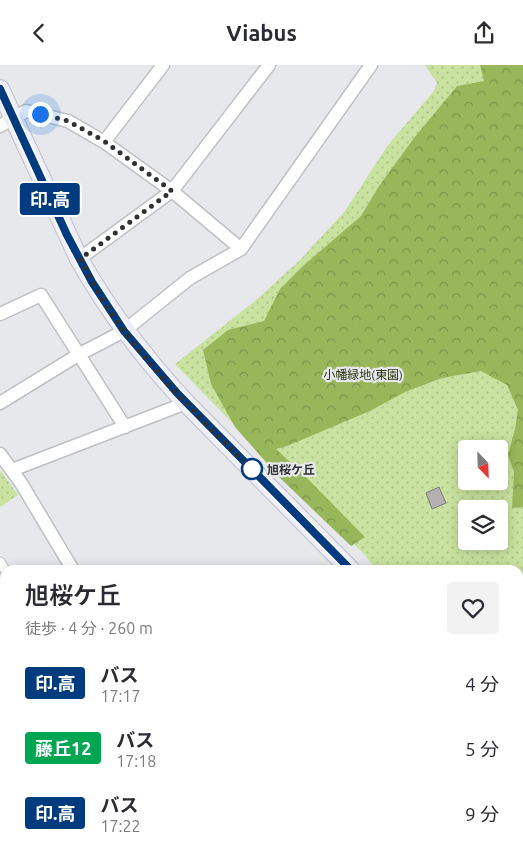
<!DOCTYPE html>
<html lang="ja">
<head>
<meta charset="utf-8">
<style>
	:root { --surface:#fff; --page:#f2f2f3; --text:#2b2b33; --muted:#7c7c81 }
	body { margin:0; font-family:Ubuntu,"Noto Sans JP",sans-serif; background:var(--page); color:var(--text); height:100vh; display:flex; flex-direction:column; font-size:19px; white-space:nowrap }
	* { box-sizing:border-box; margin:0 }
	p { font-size:16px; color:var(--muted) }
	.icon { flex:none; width:28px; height:28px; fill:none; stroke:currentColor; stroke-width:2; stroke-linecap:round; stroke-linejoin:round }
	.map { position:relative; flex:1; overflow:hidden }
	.drawer { position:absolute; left:0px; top:500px; width:524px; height:291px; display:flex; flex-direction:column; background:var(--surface); border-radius:15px 15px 0 0; box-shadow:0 2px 12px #0003 }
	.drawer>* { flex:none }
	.badge { padding:0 10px; border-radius:4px; font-size:18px; line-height:32px }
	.needle { width:32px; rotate:157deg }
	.buttons { position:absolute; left:458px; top:375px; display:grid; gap:10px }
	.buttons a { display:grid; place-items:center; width:50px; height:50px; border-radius:5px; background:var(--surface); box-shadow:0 2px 12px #0003; font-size:25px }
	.you { position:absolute; width:25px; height:25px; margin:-12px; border:4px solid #fff; border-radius:50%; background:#1a73e8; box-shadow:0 0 0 8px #1a73e833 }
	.map>.badge { position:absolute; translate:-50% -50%; box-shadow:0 0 0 2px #fff }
	.round { display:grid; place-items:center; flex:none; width:52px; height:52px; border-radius:5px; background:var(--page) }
	.overview { display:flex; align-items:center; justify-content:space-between; height:85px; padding:0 25px }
	h1 { font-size:24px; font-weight:600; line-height:38px }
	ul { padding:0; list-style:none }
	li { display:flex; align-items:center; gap:15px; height:65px; padding:0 25px }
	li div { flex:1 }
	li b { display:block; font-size:19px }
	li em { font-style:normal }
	li .badge { min-width:55px; font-weight:700; text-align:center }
	header { display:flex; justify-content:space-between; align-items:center; height:65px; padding:0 25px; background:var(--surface); font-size:22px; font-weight:600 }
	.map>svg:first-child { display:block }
	.green { fill:url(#green-dots); fill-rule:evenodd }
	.forest { fill:url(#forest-crowns) }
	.building { fill:#b5b1b1; stroke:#7b7877 }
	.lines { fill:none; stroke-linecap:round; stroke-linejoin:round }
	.pedestrian-casing { stroke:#bec0c3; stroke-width:11 }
	.minor-casing { stroke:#bec0c3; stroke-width:15 }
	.tertiary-casing { stroke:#bec0c3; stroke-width:18 }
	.secondary-casing { stroke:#bec0c3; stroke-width:20 }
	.pedestrian { stroke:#fff; stroke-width:9 }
	.minor { stroke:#fff; stroke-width:12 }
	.tertiary { stroke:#fff; stroke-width:15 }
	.secondary { stroke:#eeeefb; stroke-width:18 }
	.line-casing { stroke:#fff; stroke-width:11 }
	.line { stroke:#003b80; stroke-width:8 }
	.walk { stroke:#303132; stroke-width:5; stroke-dasharray:0 9 }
	.stop-dot { fill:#fff; stroke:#003b80; stroke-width:2.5 }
	.labels { text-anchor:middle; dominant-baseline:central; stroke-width:4.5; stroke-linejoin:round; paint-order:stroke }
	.park-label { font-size:12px; fill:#28340d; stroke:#e6e8eb }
	.stop-label { font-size:12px; font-weight:bold; fill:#303132; stroke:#e6e8eb; text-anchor:start }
</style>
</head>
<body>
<header><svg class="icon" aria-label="back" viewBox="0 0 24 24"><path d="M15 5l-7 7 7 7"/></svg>Viabus<svg class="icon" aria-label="share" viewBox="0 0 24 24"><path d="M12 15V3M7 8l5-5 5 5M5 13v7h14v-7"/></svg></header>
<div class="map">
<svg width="523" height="791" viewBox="0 0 523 791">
	<defs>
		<pattern id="green-dots" width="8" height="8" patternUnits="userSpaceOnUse" patternTransform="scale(1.25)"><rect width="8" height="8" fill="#c9e29f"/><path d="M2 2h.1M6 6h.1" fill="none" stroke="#adc289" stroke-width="1.8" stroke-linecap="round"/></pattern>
		<pattern id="forest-crowns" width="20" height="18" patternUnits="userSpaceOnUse" patternTransform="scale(1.25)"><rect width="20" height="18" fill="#98b75a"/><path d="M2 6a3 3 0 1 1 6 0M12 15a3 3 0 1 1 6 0" fill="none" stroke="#7c954b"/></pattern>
	</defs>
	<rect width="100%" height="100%" fill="#e6e8eb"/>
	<path class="green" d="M425 0H523V778L519 767V505H377L364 489 278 405 175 299 255 236 300 195 345 146 388 80 434 26 437 18ZM466 384H499V416H466ZM466 444H499V476H466Z
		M0 405 18 430 0 442Z"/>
	<path class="forest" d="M480 0H523V442L512 443 514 407 508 390 515 364 518 345 507 320 481 306 442 313 405 327 370 346 287 381 276 384 303 409 365 472 351 481 280 413 235 362 211 319 203 285 228 265 264 256 280 224 303 201 361 151 379 121 414 73 457 21 484 16Z
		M523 542V791H520L519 784V543Z"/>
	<path class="building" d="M439 422 446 438 432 444 426 428Z"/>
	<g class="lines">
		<defs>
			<path id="pedestrian" d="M0 497 5 505
				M156 786 158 791"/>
			<path id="minor" d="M0 61 26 46 68 56 104 77 172 126 241 184
				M104 77 163 0
				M79 194 172 126 269 0
				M0 249 41 230 125 362
				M0 338 78 290 124 266 190 213 241 184 371 0
				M0 389 21 418 73 505
				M12 405 186 338
				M0 525 5 532
				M0 584 5 582
				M0 761 5 773
				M11 786 13 791
				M99 786 101 791
				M175 786 177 791
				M411 786 413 791
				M71 791 82 786
				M356 791 366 786"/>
			<path id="tertiary" d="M0 705 5 703"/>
			<path id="secondary" d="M0 24 79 194C109 247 145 294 186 338L351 505
				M505 786 506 791"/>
		</defs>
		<use href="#pedestrian" class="pedestrian-casing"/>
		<use href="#minor" class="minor-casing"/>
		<use href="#tertiary" class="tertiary-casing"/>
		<use href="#secondary" class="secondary-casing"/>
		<use href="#pedestrian" class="pedestrian"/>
		<use href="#minor" class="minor"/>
		<use href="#tertiary" class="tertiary"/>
		<use href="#secondary" class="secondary"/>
	</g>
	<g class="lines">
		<defs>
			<path id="line" d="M0 24 67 170 92 217 124 266 177 328 351 505"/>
		</defs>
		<use href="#line" class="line-casing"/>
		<use href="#line" class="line"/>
		<path class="walk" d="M40 49 68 56 104 76 172 126 80 194C93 219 107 244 124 266 163 318 209 362 255 407L252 404"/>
	</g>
	<circle class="stop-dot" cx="252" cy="404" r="10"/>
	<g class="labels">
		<g class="park-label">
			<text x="363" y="309">小幡緑地(東園)</text>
		</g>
		<g class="stop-label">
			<text x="267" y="404">旭桜ケ丘</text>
		</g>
	</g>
</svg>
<div class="buttons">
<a><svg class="needle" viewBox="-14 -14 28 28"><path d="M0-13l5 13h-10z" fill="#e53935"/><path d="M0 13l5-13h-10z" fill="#7c7c81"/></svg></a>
<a><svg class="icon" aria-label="layers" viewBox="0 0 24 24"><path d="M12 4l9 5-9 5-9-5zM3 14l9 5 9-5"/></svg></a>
</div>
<div class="you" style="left:40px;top:49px"></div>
<b class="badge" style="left:50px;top:134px;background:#003b80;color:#fff">印.高</b>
<section class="drawer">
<div class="overview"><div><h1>旭桜ケ丘</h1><p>徒歩 · 4 分 · 260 m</p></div><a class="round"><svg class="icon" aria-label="heart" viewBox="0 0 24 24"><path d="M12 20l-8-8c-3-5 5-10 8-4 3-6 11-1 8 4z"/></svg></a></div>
<ul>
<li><span class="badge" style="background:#003b80;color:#fff">印.高</span><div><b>バス</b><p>17:17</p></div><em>4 分</em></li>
<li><span class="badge" style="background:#00a651;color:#fff">藤丘12</span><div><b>バス</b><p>17:18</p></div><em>5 分</em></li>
<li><span class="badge" style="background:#003b80;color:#fff">印.高</span><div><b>バス</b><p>17:22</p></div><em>9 分</em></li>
</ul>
</section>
</div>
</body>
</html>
